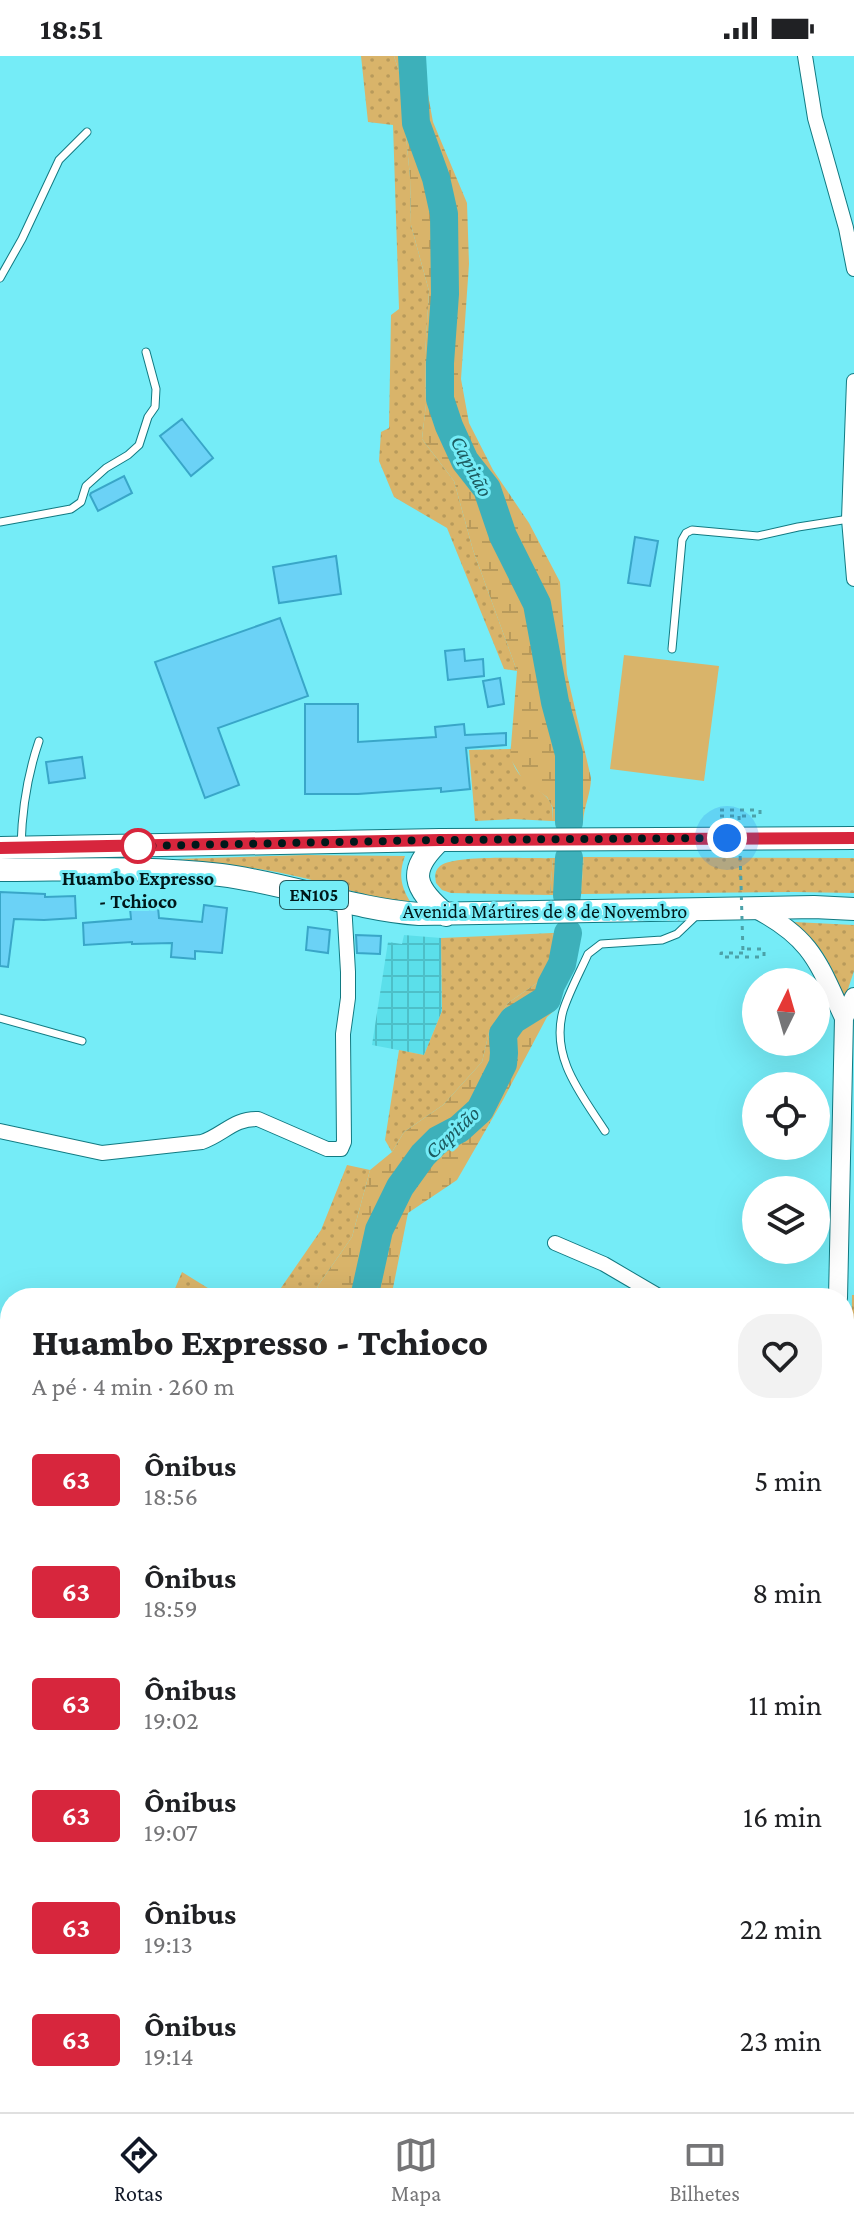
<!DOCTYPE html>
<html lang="pt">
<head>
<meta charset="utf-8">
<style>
	:root { --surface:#fff; --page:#f2f2f2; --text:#202124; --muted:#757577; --line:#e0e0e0; --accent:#111827 }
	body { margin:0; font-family:"Crimson Pro",serif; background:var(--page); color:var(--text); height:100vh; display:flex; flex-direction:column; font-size:30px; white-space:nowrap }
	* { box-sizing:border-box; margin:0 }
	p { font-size:26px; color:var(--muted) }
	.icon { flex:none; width:44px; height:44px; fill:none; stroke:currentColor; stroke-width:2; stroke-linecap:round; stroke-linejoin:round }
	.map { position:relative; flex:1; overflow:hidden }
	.details { position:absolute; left:0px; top:1232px; width:854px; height:824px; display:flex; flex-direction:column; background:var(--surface); border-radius:32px 32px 0 0; box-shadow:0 8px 32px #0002 }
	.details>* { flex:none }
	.badge { padding:0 16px; border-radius:6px; font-size:28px; line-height:52px }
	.needle { width:52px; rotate:5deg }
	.buttons { position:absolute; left:742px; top:912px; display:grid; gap:16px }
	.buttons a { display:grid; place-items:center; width:88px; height:88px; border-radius:50%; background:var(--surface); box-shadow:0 8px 32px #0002; font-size:40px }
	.you { position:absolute; width:40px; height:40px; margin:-20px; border:6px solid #fff; border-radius:50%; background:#1a73e8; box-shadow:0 0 0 12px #1a73e833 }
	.map>.badge { position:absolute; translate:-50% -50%; box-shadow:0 0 0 4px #fff }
	.round { display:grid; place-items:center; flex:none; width:84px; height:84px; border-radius:32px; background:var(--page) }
	.overview { display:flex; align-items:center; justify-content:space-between; height:136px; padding:0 32px }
	h1 { font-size:38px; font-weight:800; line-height:60px }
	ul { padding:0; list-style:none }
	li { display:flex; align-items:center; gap:24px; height:112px; padding:0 32px }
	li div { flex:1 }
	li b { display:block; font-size:30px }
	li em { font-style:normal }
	li .badge { min-width:88px; font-weight:700; text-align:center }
	.status { display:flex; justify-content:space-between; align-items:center; height:56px; padding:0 40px; background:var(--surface); direction:ltr }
	.status svg { height:22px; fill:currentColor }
	.tab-bar { display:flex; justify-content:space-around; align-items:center; height:112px; border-top:2px solid var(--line); background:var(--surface); font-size:22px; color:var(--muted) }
	.tab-bar a { display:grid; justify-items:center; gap:4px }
	.tab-bar .current { color:var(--accent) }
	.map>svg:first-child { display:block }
	.industrial { fill:url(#industrial-grid) }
	.grass { fill:url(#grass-dots) }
	.wetland { fill:url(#wetland-marsh) }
	.park { fill:#d9b46a }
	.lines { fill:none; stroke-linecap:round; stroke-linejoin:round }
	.river { stroke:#3db0ba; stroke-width:28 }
	.building { fill:#6bd2f6; stroke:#39a6c8; stroke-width:2 }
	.service-casing { stroke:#117a82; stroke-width:9 }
	.minor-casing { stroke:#117a82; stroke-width:16 }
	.tertiary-casing { stroke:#117a82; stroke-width:20 }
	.primary-casing { stroke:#117a82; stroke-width:24 }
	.path { stroke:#4ca2a9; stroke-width:3; stroke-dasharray:4 6; stroke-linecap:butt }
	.service { stroke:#fff; stroke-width:7 }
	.minor { stroke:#fff; stroke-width:14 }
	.tertiary { stroke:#fff; stroke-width:18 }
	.primary { stroke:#fff; stroke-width:22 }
	.path-bridge { stroke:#4ca2a9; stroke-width:3; stroke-dasharray:4 6; stroke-linecap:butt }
	.line-casing { stroke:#fff; stroke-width:18 }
	.line { stroke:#d7263d; stroke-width:12 }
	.walk { stroke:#00181a; stroke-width:8; stroke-dasharray:0 14.4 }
	.stop-dot { fill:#fff; stroke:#d7263d; stroke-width:4 }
	.labels { text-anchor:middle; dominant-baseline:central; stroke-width:6; stroke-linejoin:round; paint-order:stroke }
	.shield { fill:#75ecf7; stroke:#23585c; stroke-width:2 }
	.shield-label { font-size:18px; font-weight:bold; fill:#00181a }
	.stop-label { font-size:20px; font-weight:bold; fill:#00181a; stroke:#75ecf7 }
	.street-label { font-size:20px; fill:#00181a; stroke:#75ecf7 }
	.water-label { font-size:22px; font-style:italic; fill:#1c5b60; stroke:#75ecf7 }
</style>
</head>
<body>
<div class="status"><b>18:51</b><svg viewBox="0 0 49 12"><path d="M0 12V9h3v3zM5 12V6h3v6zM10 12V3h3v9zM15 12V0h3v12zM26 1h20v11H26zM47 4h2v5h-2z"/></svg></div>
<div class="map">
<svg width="854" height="2056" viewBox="0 0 854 2056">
	<defs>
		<pattern id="industrial-grid" width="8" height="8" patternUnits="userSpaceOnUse" patternTransform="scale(2)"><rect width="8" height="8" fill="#5bdfea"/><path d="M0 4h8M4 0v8" fill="none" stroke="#4dbfc8"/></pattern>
		<pattern id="grass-dots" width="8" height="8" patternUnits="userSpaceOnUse" patternTransform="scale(2)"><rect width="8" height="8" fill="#d9b46a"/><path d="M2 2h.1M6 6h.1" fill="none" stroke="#b89a5b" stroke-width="1.8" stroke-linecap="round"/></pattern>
		<pattern id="wetland-marsh" width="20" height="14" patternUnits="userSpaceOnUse" patternTransform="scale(2)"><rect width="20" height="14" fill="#d9b46a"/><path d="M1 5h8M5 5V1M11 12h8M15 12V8" fill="none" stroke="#b89a5b"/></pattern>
	</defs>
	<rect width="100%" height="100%" fill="#75ecf7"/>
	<path class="industrial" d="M404 879 441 882 442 955 424 999 372 989 388 886 402 888Z"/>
	<path class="grass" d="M361 0H394L400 19 410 121 411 169 429 235 425 299 426 348 422 383 454 425 473 494 517 615 504 613 447 472 394 441 379 405 381 376 389 372 391 259 399 253 393 69 368 66Z
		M511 693C510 728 547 730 552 751 553 754 552 763 552 765L513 763 475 765 469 694Z
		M306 799 405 800C398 819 401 831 411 847 374 843 340 831 304 822 262 812 219 807 176 803Z
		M584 801 854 802V837L794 836 581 838Z
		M553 802 550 839 451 837 442 834 436 827C435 821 434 815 440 810 456 798 530 803 553 802Z
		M794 866 854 869V915L844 945C833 909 822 890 794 866Z
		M552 877 555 888 554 899 545 916 537 927 508 947 489 976 482 1006 443 1049 404 1076 392 1096 385 1084 399 994 424 999 442 955 441 882Z
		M347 1109 370 1114 352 1181 319 1228 313 1242H274L321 1174Z
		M182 1216 224 1242H171Z
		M852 1239H854V1955H844V1775Z"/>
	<path class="wetland" d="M394 0H421L433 66 467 147 469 208 461 323 469 367 493 414 529 467 560 526 567 618 591 722C591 737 584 750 583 766L552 765 553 752 547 741 523 724 510 702 517 615 473 494 454 425 422 383 426 348 425 299 429 235 411 169 410 121 400 19Z
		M584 801 581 838 550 839 553 802Z
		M552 877H580L555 954 547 961 503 1044 457 1124 408 1157 392 1237 393 1242H313L319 1228 352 1181 370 1114 392 1096 404 1076 443 1049 482 1006 489 976 508 947 537 927 545 916 554 898 555 888Z
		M10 1719V1864L0 1871V1724Z
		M242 2046H390L396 2056H253Z"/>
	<path class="park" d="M624 599 719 610 704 725 610 713Z"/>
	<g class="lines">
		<path class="river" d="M412 0 416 67 436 122 444 158 445 238 440 307V343L449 370 465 405 487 433 503 480 537 548 555 646 569 698V766
			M567 839 569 802
			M364 1242 379 1174 400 1131 423 1099 438 1084 459 1073 480 1054 503 1008 504 997 503 978 513 964 547 943 551 929 562 908 568 877
			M353 2046 361 2056"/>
	</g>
	<path class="building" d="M182 363 213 402 191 420 160 380Z
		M124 420 132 437 98 455 90 439 91 437Z
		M635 481 658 485 650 530 628 527Z
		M336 500 341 538 279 547 273 511Z
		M280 562 308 640 218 672 239 729 205 742 155 606Z
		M464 593 465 605 483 603 484 620 448 624 445 595Z
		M500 622 504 648 488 651 483 625Z
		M305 648H358V686L436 681 435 671 464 668 465 679 506 677V689L466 692 470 733 441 736V732L358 738H305Z
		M82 701 85 722 49 727 46 706Z
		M0 836 45 838V841L75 840 76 862 44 864 14 863 8 911 0 910Z
		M204 849 227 852 222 897 195 895V903L171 901 172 887 132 888V886L84 889 83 867 131 863 130 852 158 851 159 862 202 866Z
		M308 871 330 874 328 897 306 894Z
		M356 879 381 880 380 898 357 897Z"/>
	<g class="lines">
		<defs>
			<path id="service" d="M0 222 22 183 59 104 87 76
				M0 466 71 453 81 446 86 430 106 412 128 399 139 389 148 361 155 351 156 333 146 296
				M672 593 682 484 686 477 692 474 758 480 798 471 849 463
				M21 790C22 753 27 720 39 685
				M0 962 82 985
				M605 1075C582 1039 550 1002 563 955 569 936 580 916 588 898L601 888 662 884 677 878 698 858"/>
			<path id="minor" d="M805 0 815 62 846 172 854 213
				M854 325 849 463 854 523
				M0 1075 102 1097 202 1086C223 1079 234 1062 258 1063L327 1093H341L344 1086 343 978 348 942V916L344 847
				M555 1187 604 1208 662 1242
				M0 1482 10 1486
				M0 1584 10 1573
				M0 1882 10 1876
				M0 1977 10 1969
				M844 1988H854
				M189 2046 197 2056
				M503 2046 510 2056
				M19 2056 36 2046
				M738 2056 750 2046"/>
			<path id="tertiary" d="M754 852C812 882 818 906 844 962
				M838 1242 844 962 854 941
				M822 2056V2046"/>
			<path id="primary" d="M440 784C407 815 413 831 446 859
				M0 792 440 784 854 782
				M0 814C74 814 147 810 221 819 288 827 351 853 419 858L814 851 854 853"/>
		</defs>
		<use href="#service" class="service-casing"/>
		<use href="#minor" class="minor-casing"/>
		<use href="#tertiary" class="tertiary-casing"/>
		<use href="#primary" class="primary-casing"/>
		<path class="path" d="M734 760H720V754H760V760H739
			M743 897H721V901H764V893H746"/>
		<use href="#service" class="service"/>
		<use href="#minor" class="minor"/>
		<use href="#tertiary" class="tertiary"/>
		<use href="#primary" class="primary"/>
		<path class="path-bridge" d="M739 760 743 897"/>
	</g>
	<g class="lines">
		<defs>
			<path id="line" d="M0 792 440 784 854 782"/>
		</defs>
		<use href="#line" class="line-casing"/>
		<use href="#line" class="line"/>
		<path class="walk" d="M138 790 440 784 727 782"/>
	</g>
	<circle class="stop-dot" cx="138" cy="790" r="16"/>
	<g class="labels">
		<rect class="shield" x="280" y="825" width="68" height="28" rx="6"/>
		<g class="shield-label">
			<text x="314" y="839">EN105</text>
		</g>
		<g class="stop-label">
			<text x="138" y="822">Huambo Expresso<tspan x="138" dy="23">- Tchioco</tspan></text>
		</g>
		<g class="street-label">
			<text x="545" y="855">Avenida Mártires de 8 de Novembro</text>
		</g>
		<g class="water-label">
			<text transform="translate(472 410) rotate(62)">Capitão</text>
			<text transform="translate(452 1076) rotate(-43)">Capitão</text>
		</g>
	</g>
</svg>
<div class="buttons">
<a><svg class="needle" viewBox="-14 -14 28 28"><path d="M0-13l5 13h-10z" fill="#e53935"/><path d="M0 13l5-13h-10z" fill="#757577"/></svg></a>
<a><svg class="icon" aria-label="locate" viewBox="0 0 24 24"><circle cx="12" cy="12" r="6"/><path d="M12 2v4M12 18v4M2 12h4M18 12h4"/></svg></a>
<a><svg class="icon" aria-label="layers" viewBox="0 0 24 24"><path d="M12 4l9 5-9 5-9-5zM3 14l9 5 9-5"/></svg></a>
</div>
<div class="you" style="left:727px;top:782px"></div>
<section class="details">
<div class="overview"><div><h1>Huambo Expresso - Tchioco</h1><p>A pé · 4 min · 260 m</p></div><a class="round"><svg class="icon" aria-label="heart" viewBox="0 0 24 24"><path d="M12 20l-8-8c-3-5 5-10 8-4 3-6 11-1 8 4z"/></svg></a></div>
<ul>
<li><span class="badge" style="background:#d7263d;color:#fff">63</span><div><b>Ônibus</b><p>18:56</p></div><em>5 min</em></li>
<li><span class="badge" style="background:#d7263d;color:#fff">63</span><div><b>Ônibus</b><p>18:59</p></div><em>8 min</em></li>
<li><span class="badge" style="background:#d7263d;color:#fff">63</span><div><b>Ônibus</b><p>19:02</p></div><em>11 min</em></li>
<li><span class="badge" style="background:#d7263d;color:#fff">63</span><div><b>Ônibus</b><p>19:07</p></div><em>16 min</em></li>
<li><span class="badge" style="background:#d7263d;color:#fff">63</span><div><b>Ônibus</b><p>19:13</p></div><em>22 min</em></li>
<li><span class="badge" style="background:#d7263d;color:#fff">63</span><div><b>Ônibus</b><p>19:14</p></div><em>23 min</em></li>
</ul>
</section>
</div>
<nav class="tab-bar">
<a class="current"><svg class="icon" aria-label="directions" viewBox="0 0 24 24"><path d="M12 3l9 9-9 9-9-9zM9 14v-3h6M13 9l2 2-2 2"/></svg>Rotas</a>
<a><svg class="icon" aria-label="map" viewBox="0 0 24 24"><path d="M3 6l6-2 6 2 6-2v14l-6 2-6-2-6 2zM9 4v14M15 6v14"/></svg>Mapa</a>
<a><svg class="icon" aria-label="tickets" viewBox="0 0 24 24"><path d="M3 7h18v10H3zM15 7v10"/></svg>Bilhetes</a>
</nav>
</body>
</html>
